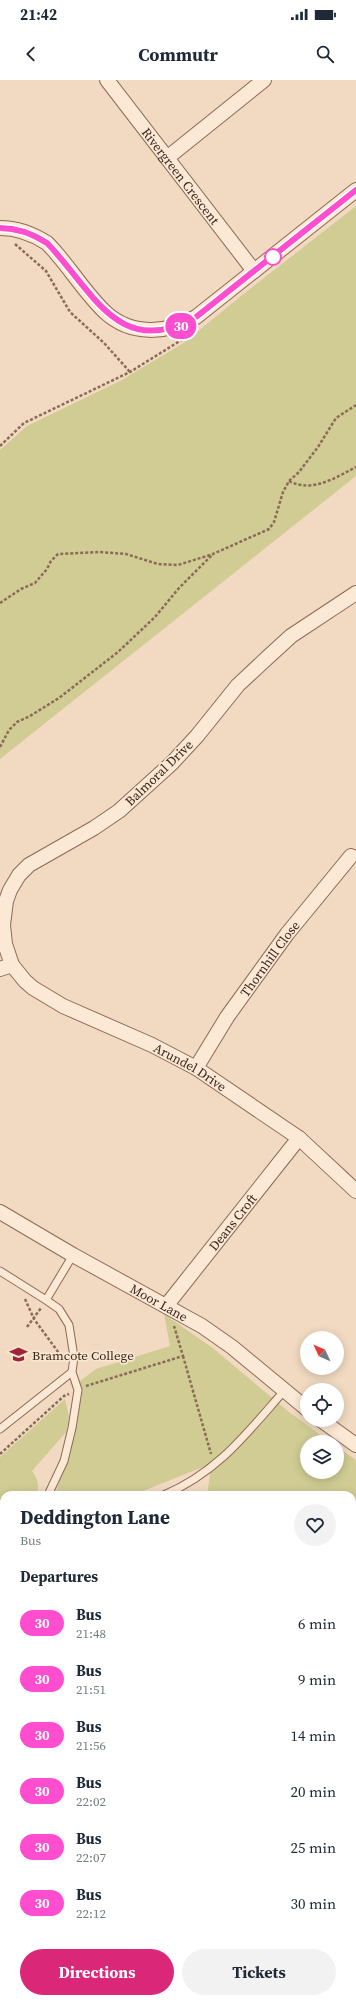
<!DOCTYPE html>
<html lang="en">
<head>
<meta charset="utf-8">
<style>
	:root { --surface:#fff; --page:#f2f2f3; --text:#1f2937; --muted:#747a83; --accent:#db2777 }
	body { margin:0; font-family:"Source Serif 4",serif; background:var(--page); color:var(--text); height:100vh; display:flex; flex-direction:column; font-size:15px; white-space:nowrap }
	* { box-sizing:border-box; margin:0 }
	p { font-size:13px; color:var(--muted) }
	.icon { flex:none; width:22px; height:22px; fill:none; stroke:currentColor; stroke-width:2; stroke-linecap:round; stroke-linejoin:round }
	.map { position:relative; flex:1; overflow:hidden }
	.sheet { position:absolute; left:0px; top:1411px; width:356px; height:512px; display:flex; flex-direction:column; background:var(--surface); border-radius:12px 12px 0 0; box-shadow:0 2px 10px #0003 }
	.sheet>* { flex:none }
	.badge { padding:0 8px; border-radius:13px; font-size:14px; line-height:26px }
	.needle { width:26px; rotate:314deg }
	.tools { position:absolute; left:300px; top:1251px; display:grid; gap:8px }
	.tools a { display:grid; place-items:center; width:44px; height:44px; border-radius:50%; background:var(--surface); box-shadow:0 2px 10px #0003; font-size:20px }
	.map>.badge { position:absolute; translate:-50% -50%; box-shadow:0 0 0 2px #fff }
	h2 { padding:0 20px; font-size:15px; line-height:36px }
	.round { display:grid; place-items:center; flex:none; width:42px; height:42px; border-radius:21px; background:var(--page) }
	.head { display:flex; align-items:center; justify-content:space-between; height:68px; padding:0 20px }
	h1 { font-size:19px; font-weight:700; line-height:30px }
	.action { display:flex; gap:8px; margin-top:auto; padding:8px 20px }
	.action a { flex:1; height:46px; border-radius:24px; background:var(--accent); color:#fff; font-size:16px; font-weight:700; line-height:46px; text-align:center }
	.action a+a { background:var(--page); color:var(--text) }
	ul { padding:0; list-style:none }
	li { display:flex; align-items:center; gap:12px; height:56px; padding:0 20px }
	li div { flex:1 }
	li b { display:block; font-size:15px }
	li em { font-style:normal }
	li .badge { min-width:44px; font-weight:700; text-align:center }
	.status { display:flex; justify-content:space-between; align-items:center; height:28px; padding:0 20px; background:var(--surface); direction:ltr }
	.status svg { height:11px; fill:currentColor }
	header { display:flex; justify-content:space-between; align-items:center; height:52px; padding:0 20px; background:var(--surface); font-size:18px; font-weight:700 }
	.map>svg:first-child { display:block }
	.green { fill:#d0cc94 }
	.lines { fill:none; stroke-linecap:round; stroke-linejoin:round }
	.service-casing { stroke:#8c6a57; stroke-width:9 }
	.minor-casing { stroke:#8c6a57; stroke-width:16 }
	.path { stroke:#8c6a57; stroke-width:2.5; stroke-dasharray:3 2; stroke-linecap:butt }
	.service { stroke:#fbe9d5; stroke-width:7 }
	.minor { stroke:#fbe9d5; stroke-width:14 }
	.line-casing { stroke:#fff; stroke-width:9 }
	.line { stroke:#ff4dcf; stroke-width:6 }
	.stop-dot { fill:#fff; stroke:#ff4dcf; stroke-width:2 }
	.labels { text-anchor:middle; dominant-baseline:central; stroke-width:3.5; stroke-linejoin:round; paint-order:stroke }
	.street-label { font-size:13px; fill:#3b261d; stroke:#f8e6d1 }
	.poi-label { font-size:13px; fill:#3b261d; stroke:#f8e6d1; text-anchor:start }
</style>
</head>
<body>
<div class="status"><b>21:42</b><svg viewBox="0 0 49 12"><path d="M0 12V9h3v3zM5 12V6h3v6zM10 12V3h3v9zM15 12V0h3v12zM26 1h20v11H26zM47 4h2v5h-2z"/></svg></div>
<header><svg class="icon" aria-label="back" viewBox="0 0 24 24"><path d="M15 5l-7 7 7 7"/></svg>Commutr<svg class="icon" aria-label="search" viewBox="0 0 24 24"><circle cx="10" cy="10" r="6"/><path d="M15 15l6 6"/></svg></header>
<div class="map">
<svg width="356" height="1923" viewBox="0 0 356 1923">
	<rect width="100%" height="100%" fill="#f1dac1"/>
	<path class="green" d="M356 126V396L0 679V370L27 346 120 301 185 262 241 216Z
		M164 1234 214 1269 289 1332 330 1362H307V1392H337V1367L356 1380V1923H288L275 1919H352V1415H207L210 1395 208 1385 133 1415H55L76 1349 80 1301 96 1289 170 1266Z
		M65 1319 69 1336 67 1351 32 1391C38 1399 40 1406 36 1415H4V1459L0 1462V1377Z
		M116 1919H244L243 1923H117Z"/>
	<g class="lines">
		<defs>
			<path id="service" d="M0 1191 46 1220 73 1175
				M46 1220 59 1229 69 1245 74 1277 72 1292 78 1310 72 1348 64 1381 48 1415
				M0 1349 72 1292
				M164 1415C218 1392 246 1354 284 1311
				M0 1533 4 1522"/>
			<g id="minor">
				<path id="s1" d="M107 0 254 191"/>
				<path d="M167 78 264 0"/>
				<path d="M0 148C17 148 33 154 47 163 68 184 83 211 105 232 131 256 167 254 196 237L356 110"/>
				<path id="s2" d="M356 513 291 556 267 578 238 605 197 656 172 683 119 731 94 748 29 785 19 795 10 810 6 821 3 845 5 864 12 885 25 901 33 908 63 926 152 965 196 988 299 1058 356 1111"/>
				<path d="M0 889 12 885"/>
				<path id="s3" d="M196 988 227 937 287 854 351 776"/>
				<path id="s4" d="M0 1132 73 1175 202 1246 232 1267 307 1329"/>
				<path id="s5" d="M166 1226 299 1058"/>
				<path d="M321 1340 356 1365"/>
			</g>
		</defs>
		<use href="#service" class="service-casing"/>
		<use href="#minor" class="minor-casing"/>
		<path class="path" d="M15 164 46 191 70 232 104 263 130 292
			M0 366 24 343 130 292 183 259
			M289 401C312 413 335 398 356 387
			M0 523 21 509 35 503 47 489 51 481 58 474 99 472 126 474 158 484 178 485 213 474 269 449 274 442 283 412 289 401 299 392 318 367 336 338 356 325
			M0 667 9 650 17 642 30 636 59 618 118 572 155 537 179 508 212 475
			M25 1219 34 1239 64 1280
			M27 1247 41 1228
			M183 1276 211 1374
			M86 1306 183 1276 174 1246
			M0 1374 64 1316 69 1314
			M0 1642 4 1645
			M0 1649 4 1650
			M0 1654 4 1645"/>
		<use href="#service" class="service"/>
		<use href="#minor" class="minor"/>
	</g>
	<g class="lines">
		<defs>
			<path id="line" d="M0 148C17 148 33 154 47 163 92 209 118 281 196 237L356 110"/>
		</defs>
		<use href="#line" class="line-casing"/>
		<use href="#line" class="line"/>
	</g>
	<defs>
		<symbol id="school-bare" viewBox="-9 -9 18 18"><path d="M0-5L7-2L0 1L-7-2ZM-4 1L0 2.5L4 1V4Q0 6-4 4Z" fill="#9f233b" stroke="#f8e6d1" stroke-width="2.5" paint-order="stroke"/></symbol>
	</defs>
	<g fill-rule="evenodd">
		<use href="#school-bare" x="6" y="1262" width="25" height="25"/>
	</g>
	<circle class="stop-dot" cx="273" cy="177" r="8"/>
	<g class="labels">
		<g class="street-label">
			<text stroke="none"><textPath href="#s1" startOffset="121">Rivergreen Crescent</textPath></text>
			<text transform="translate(159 693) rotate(-44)">Balmoral Drive</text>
			<text stroke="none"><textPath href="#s3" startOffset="132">Thornhill Close</textPath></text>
			<text stroke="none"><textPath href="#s2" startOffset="745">Arundel Drive</textPath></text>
			<text stroke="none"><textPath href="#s5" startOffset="107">Deans Croft</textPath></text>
			<text stroke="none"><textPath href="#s4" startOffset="183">Moor Lane</textPath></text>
		</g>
		<g class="poi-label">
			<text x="32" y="1275">Bramcote College</text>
		</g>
	</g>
</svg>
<div class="tools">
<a><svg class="needle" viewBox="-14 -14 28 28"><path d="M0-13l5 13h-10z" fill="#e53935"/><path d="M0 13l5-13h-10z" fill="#747a83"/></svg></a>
<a><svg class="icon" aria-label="locate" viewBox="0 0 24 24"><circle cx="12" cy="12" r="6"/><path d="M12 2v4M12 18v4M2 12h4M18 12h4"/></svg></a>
<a><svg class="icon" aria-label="layers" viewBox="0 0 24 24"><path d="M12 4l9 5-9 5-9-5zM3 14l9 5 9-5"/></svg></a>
</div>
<b class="badge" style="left:181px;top:246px;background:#ff4dcf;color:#fff">30</b>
<section class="sheet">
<div class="head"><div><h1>Deddington Lane</h1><p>Bus</p></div><a class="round"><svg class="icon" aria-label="heart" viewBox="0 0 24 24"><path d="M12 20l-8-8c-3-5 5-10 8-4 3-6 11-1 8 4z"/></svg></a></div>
<h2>Departures</h2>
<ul>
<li><span class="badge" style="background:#ff4dcf;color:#fff">30</span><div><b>Bus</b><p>21:48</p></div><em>6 min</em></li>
<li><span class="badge" style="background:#ff4dcf;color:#fff">30</span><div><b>Bus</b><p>21:51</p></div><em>9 min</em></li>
<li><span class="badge" style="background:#ff4dcf;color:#fff">30</span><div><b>Bus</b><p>21:56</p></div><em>14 min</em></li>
<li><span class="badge" style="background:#ff4dcf;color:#fff">30</span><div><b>Bus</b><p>22:02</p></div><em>20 min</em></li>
<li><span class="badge" style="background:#ff4dcf;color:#fff">30</span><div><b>Bus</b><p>22:07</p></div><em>25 min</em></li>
<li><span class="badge" style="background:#ff4dcf;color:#fff">30</span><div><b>Bus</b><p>22:12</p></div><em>30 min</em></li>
</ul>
<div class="action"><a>Directions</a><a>Tickets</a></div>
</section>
</div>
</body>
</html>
